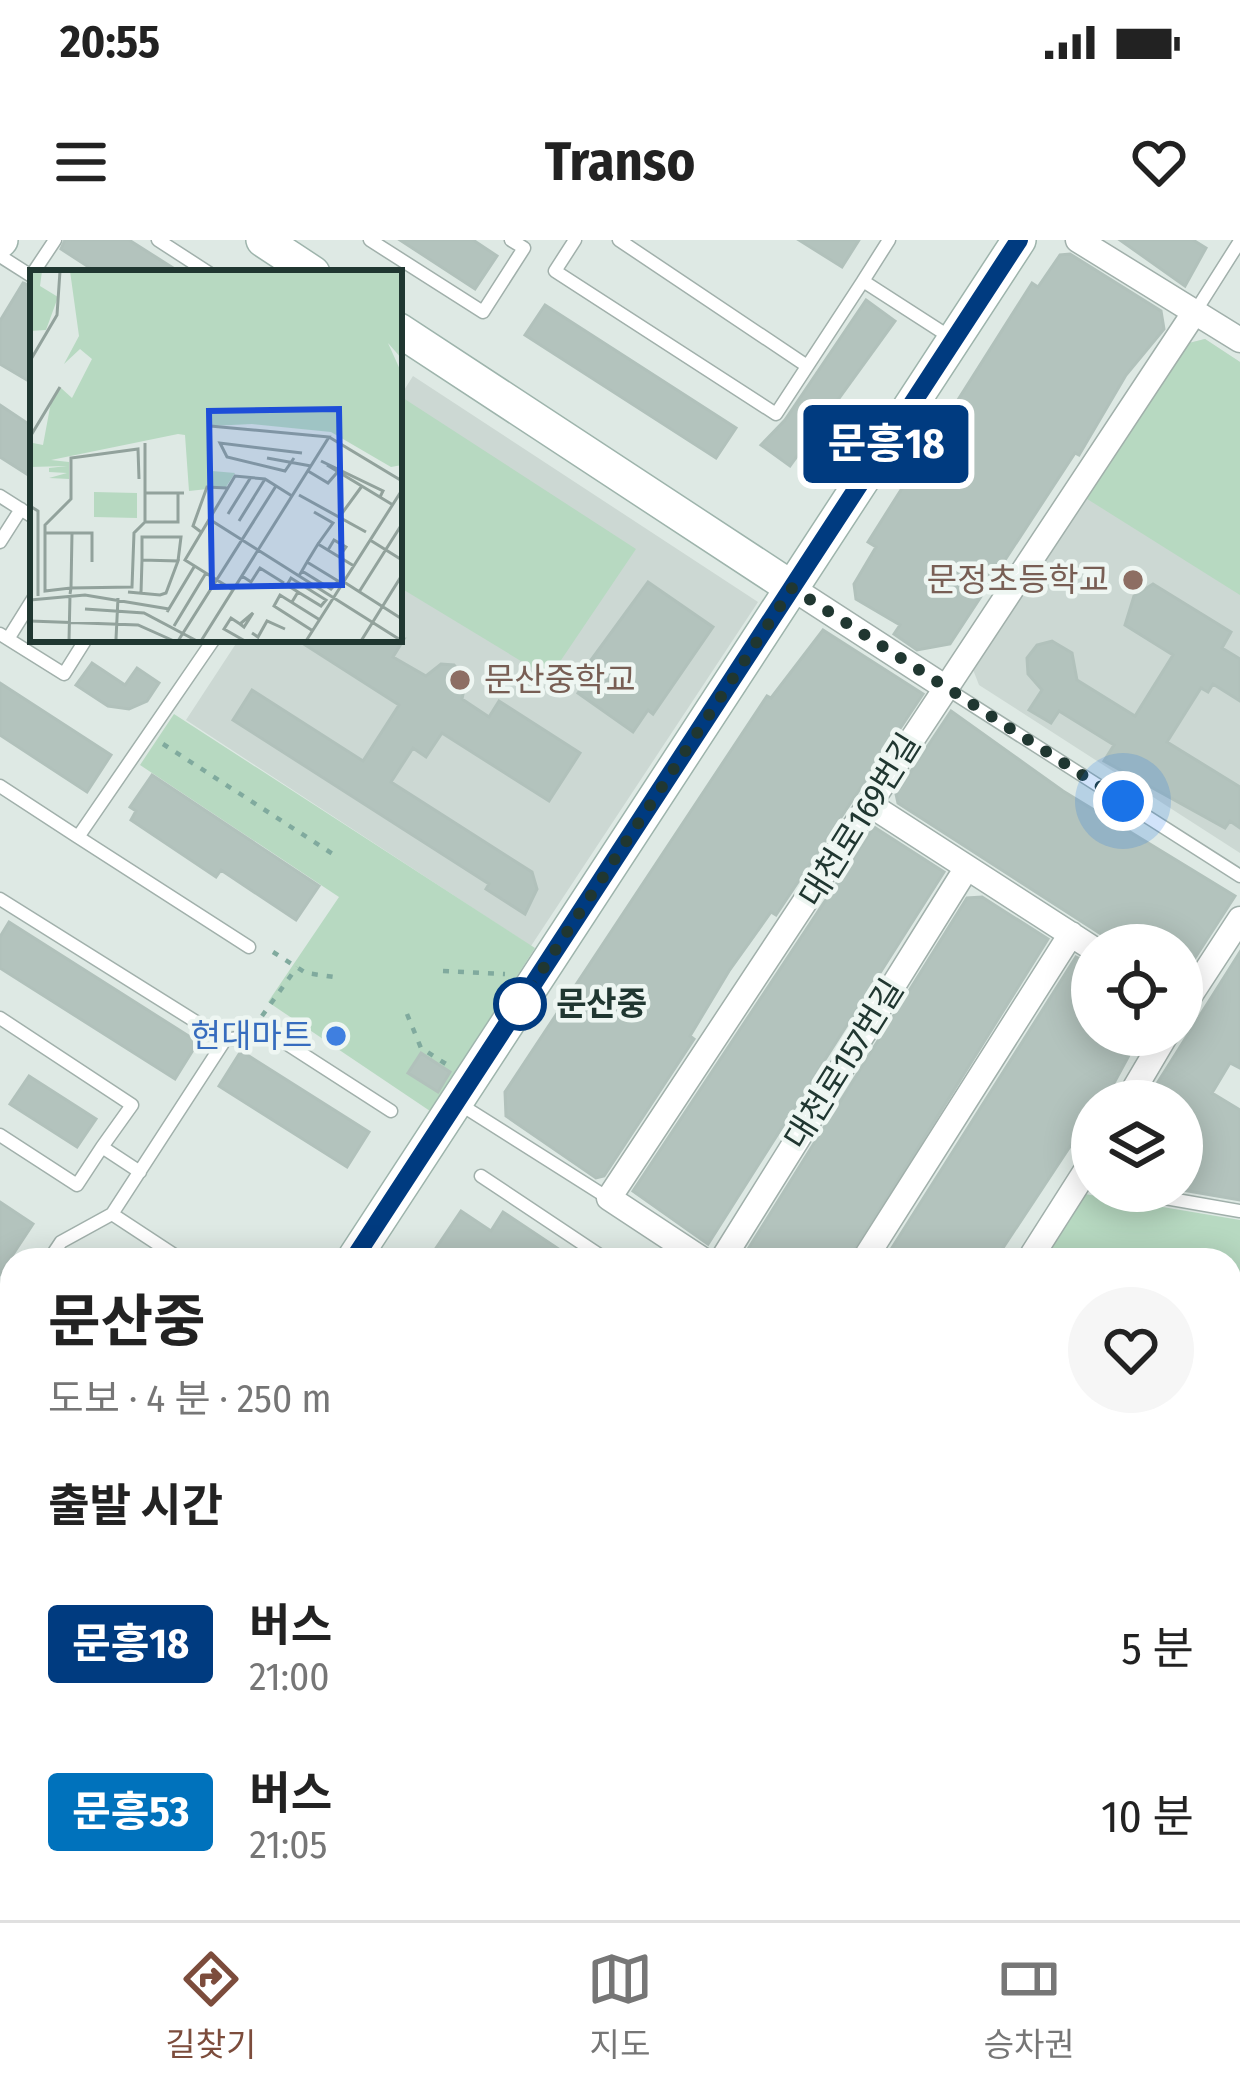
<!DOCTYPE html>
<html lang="ko">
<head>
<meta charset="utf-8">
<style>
	:root { --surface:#fff; --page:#f6f6f6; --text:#222; --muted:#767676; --line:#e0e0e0; --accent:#7c4c3c }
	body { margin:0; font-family:"Fira Sans Condensed","Noto Sans KR",sans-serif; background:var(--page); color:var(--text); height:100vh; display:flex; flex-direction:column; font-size:45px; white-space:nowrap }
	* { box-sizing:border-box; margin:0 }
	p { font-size:39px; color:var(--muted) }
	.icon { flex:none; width:66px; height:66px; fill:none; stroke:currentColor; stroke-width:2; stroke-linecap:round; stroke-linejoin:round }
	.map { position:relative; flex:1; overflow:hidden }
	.panel { position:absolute; left:0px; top:1008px; width:1242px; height:672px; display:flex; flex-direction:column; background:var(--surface); border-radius:36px 36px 0 0; box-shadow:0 6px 30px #0003 }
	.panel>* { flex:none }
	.badge { padding:0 24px; border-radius:9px; font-size:42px; line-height:78px }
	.tools { position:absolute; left:1071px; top:684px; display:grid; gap:24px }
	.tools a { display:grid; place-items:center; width:132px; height:132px; border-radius:50%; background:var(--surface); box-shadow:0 6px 30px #0003; font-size:60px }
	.you { position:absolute; width:60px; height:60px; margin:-30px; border:9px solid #fff; border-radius:50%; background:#1a73e8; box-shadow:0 0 0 18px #1a73e833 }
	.map>.badge { position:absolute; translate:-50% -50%; box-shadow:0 0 0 6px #fff }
	h2 { padding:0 48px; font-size:45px; line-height:108px }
	.round { display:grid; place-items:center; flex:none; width:126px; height:126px; border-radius:63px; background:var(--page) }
	.overview { display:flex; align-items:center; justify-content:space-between; height:204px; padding:0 48px }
	h1 { font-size:57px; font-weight:700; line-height:90px }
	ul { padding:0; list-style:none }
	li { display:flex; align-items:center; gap:36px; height:168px; padding:0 48px }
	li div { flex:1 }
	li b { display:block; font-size:45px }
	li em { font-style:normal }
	li .badge { min-width:132px; font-weight:700; text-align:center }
	.status { display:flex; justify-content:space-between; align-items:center; height:84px; padding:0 60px; background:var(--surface); direction:ltr }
	.status svg { height:33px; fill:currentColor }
	header { display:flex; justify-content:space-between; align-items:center; height:156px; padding:0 48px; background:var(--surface); font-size:54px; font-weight:700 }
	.tabs { display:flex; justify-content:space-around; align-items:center; height:168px; border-top:3px solid var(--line); background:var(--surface); font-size:33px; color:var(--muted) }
	.tabs a { display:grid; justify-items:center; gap:6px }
	.tabs .current { color:var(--accent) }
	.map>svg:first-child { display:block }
	.built { fill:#ccd8d3 }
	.green { fill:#b7d9c1 }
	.building { fill:#b3c3bd; stroke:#b1c1bb; stroke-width:3 }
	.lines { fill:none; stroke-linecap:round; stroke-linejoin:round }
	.lane-casing { stroke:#a1b0ab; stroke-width:15 }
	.street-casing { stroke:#a1b0ab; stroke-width:27 }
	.secondary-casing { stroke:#9eb4ac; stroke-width:36 }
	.path { stroke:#80aa9e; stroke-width:4.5; stroke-dasharray:6 9; stroke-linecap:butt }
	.lane { stroke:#fff; stroke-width:12 }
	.street { stroke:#fff; stroke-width:24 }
	.secondary { stroke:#fff; stroke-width:33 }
	.line-casing { stroke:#fff; stroke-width:27 }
	.line { stroke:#003b80; stroke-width:18 }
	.walk { stroke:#203731; stroke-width:12; stroke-dasharray:0 21.6 }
	.education-dot { fill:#8d6e63; stroke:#eef6f2; stroke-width:4.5 }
	.stop-dot { fill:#fff; stroke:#003b80; stroke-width:6 }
	.shop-dot { fill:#3f7fe0; stroke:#eef6f2; stroke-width:4.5 }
	.labels { text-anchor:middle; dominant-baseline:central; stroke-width:9; stroke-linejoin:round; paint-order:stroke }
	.education-label { font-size:33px; fill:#785e54; stroke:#eef6f2; text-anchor:end }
	.street-label { font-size:33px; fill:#203731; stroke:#eef6f2 }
	.stop-label { font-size:33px; font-weight:bold; fill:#203731; stroke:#eef6f2; text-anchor:start }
	.shop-label { font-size:33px; fill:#366cbe; stroke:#eef6f2; text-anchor:end }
	.inset-road { fill:none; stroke:#92a29c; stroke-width:3 }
	.view { fill:#1d4ed8; fill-opacity:0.15; stroke:#1d4ed8; stroke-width:6 }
	.inset-edge { fill:none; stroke:#203731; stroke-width:6 }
</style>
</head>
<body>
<div class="status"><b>20:55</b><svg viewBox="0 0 49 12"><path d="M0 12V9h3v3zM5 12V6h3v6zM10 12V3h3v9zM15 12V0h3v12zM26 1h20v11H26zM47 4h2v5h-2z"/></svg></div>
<header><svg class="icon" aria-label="menu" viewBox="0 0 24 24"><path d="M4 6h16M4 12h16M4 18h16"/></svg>Transo<svg class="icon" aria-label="heart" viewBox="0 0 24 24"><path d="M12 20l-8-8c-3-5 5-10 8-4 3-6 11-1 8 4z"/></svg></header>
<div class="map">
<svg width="1240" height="1680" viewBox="0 0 1240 1680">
	<rect width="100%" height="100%" fill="#dee9e4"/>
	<path class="built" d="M1205 99 1240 122V613L979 445 970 422 1189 103Z
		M413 136 758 362 531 706 186 480 239 399H399V158Z"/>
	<path class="green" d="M1205 99 1240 122V355L1084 257 1189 103Z
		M400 156 636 309 549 438 399 347Z
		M174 474 535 708 430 871 268 762 339 657 140 525Z
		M1085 954 1240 980V1068L1230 1085V1020H1043Z
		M1240 1076V1680H0V1421L12 1428V1668H1230V1094Z"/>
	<path class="building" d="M65 0H129L181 33H98L61 9Z
		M400 0H473L497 16 475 49Z
		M799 0H859L842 27Z
		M1120 0H1193L1206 8 1185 46Z
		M1070 14 1161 71 1164 89 1126 135 1079 215 1075 213 950 404 917 410 894 394 900 385 856 359 854 344 876 307 868 302 1032 43 1038 47 1060 15Z
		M23 43 33 47V130L27 140 0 124V81Z
		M866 60 895 81 790 226 761 205 785 180Z
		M545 65 736 188 716 218 525 95Z
		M0 165 33 187V238L0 217Z
		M648 342 713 387 653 474 648 470 633 492 578 453 582 447 575 442Z
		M1153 344 1231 392 1222 408 1240 419V461L1213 444 1208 452 1201 448 1167 502 1240 547V588L1230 581 1225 588 1104 521 1114 505 1059 471 1051 483 1029 470 1042 450 1028 434 1027 418 1037 405 1052 401 1072 413 1077 440 1135 476 1173 415 1125 385 1134 356Z
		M823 390 923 454 776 675 771 672 729 731 690 796 694 799 604 936 596 938 506 876 505 852 767 456 771 458Z
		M296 399H404L393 417 426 436 441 424 454 425 466 440 462 459 489 477 499 461 580 513 549 561 442 493 426 517 413 508 391 542 532 632 537 649 525 674 486 649 489 644 233 480 252 450 363 521 399 465Z
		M92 423 125 445 137 428 159 443 147 461 129 469 108 466 76 445Z
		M0 443 111 515 87 552 0 495Z
		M951 471 1063 551 1235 656 1182 738V705H1108L1101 694 898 563 896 554Z
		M152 535 319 646 296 680 221 630 216 637 131 580 136 571 130 567Z
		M874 587 944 632 708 1004 633 951Z
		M982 657 1048 699 848 1020H756L745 1014 967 658Z
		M9 682 198 802 175 839 0 728V697Z
		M1240 712V828L1230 823 1212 853 1240 870V960L1182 950V861H1146Z
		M1076 717 1092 724V795H1140L1114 843 1103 861H1092V873L995 1020H892L890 1011Z
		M241 811 369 892 347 927 219 846Z
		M421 813 450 832 438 852 408 833Z
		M29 836 96 879 77 907 10 864Z
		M0 962 33 984 0 1034Z
		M461 971 491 991 503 972 575 1020H428Z"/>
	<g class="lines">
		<defs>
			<path id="lane" d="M158 0 209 33
				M370 0 483 72 524 8 511 0
				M575 0 555 31 776 174 863 41 953 99
				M619 0 807 126
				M0 16 33 37
				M33 33 55 0
				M863 41 889 0
				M1195 72 1240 1
				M0 256 33 277
				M0 302 21 269
				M0 394 64 434 86 399
				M8 399 33 359
				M214 399 78 597 249 707
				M944 447 1240 636
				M0 546 78 597
				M0 659 225 800 270 793 391 871
				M0 778 132 865 102 907
				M458 863 608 958
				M0 895 77 945 102 907 140 932
				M481 936 607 1020
				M1125 951 1240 971
				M112 974 225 800
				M49 1020 61 1002 112 974 182 1020
				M0 1094 12 1076
				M0 1141 12 1149"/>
			<path id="street" d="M1078 0 1240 100
				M792 348 943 446
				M872 566 1092 708
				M1182 768 1240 679
				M1127 861 1166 795
				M703 1020 609 958 1194 73
				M722 1020 966 629
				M864 1020 1071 694
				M1029 1020 1092 921
				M1230 1541H1234"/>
			<path id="secondary" d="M263 0 313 33
				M0 1 1 0
				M399 90 792 348
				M353 1020 1019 0
				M0 1355 12 1363"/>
		</defs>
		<use href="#lane" class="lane-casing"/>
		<use href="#street" class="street-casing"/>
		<use href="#secondary" class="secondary-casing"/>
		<path class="path" d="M163 504 339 618
			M273 712 306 733 341 738
			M443 731 505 734
			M407 774 421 808 446 824
			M262 776 297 727
			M0 1540 12 1538"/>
		<use href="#lane" class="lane"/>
		<use href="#street" class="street"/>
		<use href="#secondary" class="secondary"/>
	</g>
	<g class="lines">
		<defs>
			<path id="line" d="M353 1020 1019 0"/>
		</defs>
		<use href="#line" class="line-casing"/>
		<use href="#line" class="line"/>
		<path class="walk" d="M520 764 792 348 1123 561"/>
	</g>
	<g class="education-dot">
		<circle cx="1133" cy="340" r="12"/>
		<circle cx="460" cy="440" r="12"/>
	</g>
	<circle class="stop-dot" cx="520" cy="764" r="24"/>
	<circle class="shop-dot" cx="336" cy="796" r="12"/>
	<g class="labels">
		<g class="education-label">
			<text x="1109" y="340">문정초등학교</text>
			<text x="484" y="440" text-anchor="start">문산중학교</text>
		</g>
		<g class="street-label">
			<text transform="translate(860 580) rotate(-58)">대천로169번길</text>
			<text transform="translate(844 824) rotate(-58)">대천로157번길</text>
		</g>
		<g class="stop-label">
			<text x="556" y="764">문산중</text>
		</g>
		<g class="shop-label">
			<text x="312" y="796">현대마트</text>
		</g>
	</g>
	<g transform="translate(30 30)">
		<rect width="372" height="372" fill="#dee9e4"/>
		<path d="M0 1H12L10 16 28 27 16 60 0 61ZM40 1H372V89L358 73 372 104V195L361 197 301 162 222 154 180 156 182 201 205 203 196 217 159 221 155 165 148 164 21 190 39 192V209L19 208 37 203 19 202V198L37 196 0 197 3 173 13 175 21 132 31 118 42 128 62 89 50 79 34 94 49 66ZM64 222 107 223V248L64 247Z" fill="#b7d9c1"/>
		<path class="inset-road" d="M0 91 27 45 30 1M0 167 30 117M299 167 372 211M237 188 281 196M264 188 255 201 197 187 190 173 272 183M291 191 353 221 350 227M297 195 363 235M278 201 298 213 311 198M115 223H154M269 225 336 262M0 236 8 241V326M284 242 303 253 288 274M198 244 221 207M310 246 332 216M179 249 372 371M209 251 235 209M115 252H148V223M171 262 163 256 177 217 197 218M14 263H62V292M42 263 41 318 15 321V255L41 229V188L108 179 109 209M340 270 372 290M298 280 304 270 316 277 309 287M112 290V267H151L148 291M277 292 288 274 324 296M272 301 301 319 308 311M212 306 221 312 230 298 254 313M269 306 277 292 313 314M314 312 372 349M203 320 155 290 205 206 235 209 262 226M98 322 130 325 136 323 148 291 112 290 111 323M329 322 372 254M40 324 41 318 102 317 104 263 115 252V173M0 330 55 325 139 339M262 332 268 322 257 315 261 308 296 330 291 336 268 322M55 339 114 343 167 371M137 342 164 297M0 351 108 355 144 371M210 354 223 343 214 357 210 354 201 348 194 359 215 371M144 356 176 303M283 361 244 336 250 325 290 350M222 363 228 367 237 351 255 359M86 369 88 328M39 371 40 325M148 371 246 216M171 371 299 167 180 156M276 371 372 220M331 371 372 305"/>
		<path class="view" d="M309 139 312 315 182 317 179 141Z"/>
		<rect width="372" height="372" class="inset-edge"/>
	</g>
</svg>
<div class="tools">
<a><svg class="icon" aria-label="locate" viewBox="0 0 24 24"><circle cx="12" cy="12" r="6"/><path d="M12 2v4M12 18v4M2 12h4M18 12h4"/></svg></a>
<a><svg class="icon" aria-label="layers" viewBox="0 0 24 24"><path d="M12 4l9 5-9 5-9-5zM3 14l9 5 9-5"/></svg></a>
</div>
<div class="you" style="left:1123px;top:561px"></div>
<b class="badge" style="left:886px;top:204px;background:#003b80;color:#fff">문흥18</b>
<section class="panel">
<div class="overview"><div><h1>문산중</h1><p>도보 · 4 분 · 250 m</p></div><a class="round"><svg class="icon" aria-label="heart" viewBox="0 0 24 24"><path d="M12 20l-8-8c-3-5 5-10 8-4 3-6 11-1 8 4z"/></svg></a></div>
<h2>출발 시간</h2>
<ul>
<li><span class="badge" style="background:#003b80;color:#fff">문흥18</span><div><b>버스</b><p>21:00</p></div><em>5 분</em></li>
<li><span class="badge" style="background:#0072bc;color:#fff">문흥53</span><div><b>버스</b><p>21:05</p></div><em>10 분</em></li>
</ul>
</section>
</div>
<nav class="tabs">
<a class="current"><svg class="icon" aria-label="directions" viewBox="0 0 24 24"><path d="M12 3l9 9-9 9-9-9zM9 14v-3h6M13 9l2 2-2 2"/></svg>길찾기</a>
<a><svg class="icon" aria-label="map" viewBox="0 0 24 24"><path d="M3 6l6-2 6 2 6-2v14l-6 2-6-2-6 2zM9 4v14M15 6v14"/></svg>지도</a>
<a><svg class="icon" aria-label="tickets" viewBox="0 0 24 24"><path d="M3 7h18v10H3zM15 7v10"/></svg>승차권</a>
</nav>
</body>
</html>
